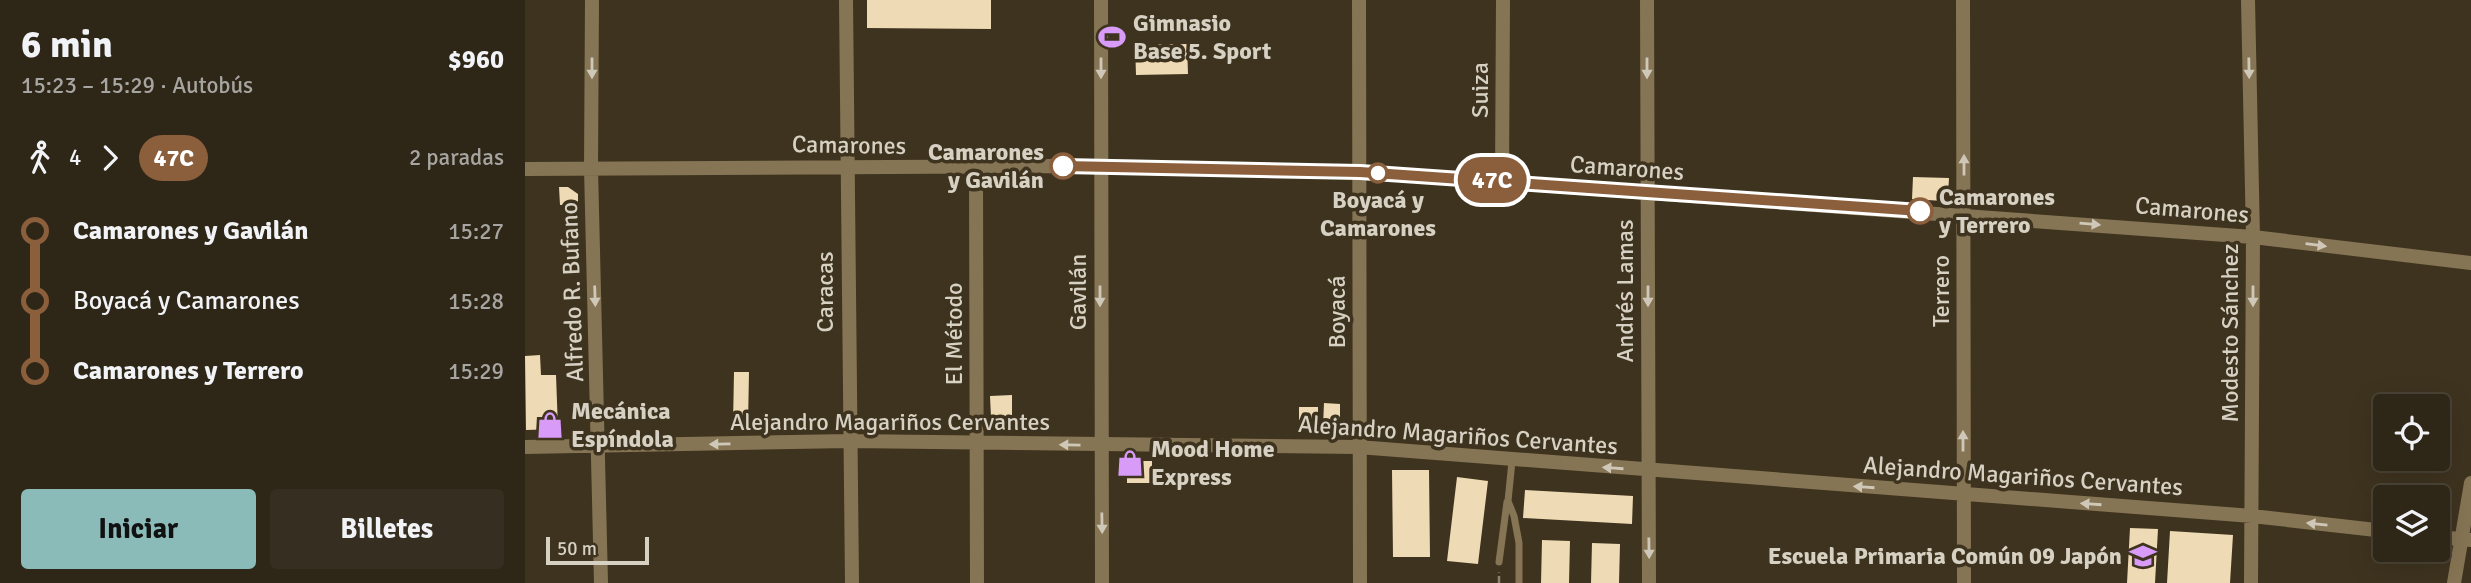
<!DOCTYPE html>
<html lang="es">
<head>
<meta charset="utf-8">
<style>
	:root { --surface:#2e2617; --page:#362e20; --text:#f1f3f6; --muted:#a7a5a1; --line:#494336; --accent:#8bbbb9 }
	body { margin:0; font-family:Signika,sans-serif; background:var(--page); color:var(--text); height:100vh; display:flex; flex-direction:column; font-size:26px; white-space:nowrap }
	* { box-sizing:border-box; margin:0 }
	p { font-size:23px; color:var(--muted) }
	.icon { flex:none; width:38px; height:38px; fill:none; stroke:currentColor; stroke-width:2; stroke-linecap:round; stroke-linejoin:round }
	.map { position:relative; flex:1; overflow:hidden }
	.sheet { display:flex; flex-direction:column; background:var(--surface); width:525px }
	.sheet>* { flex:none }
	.badge { padding:0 14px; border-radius:23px; font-size:24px; line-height:46px }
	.controls { position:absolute; left:1848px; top:394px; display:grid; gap:14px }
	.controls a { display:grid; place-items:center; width:77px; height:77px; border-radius:7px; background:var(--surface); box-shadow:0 7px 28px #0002,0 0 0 2px var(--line); font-size:35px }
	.scale { position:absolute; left:21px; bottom:18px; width:103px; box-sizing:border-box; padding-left:7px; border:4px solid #d7d1c4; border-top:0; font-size:19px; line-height:24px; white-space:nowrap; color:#d7d1c4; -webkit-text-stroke:5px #3e331f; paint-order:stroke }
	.map>.badge { position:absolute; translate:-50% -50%; box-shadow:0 0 0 4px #fff }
	.legs { display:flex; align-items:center; gap:10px; height:77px; padding:0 21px; font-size:23px }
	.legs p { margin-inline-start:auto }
	.summary { display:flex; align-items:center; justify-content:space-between; height:119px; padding:0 21px }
	h1 { font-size:38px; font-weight:800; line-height:52px }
	.primary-button { display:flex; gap:14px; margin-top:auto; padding:14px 21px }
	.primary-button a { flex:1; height:80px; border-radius:7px; background:var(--accent); color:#111; font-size:28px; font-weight:800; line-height:80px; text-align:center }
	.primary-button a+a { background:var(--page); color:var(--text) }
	ul { padding:0 21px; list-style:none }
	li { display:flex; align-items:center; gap:24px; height:70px; font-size:26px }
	li i { display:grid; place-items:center; width:10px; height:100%; margin:0 9px; background:currentColor }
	li i::after { content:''; width:18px; height:18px; margin:-9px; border:5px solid; border-radius:50%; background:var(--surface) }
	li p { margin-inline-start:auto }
	li:first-child i { background:linear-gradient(#0000 50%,currentColor 0) }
	li:last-child i { background:linear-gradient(currentColor 50%,#0000 0) }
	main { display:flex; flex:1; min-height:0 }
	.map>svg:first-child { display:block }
	.building { fill:#eedab4 }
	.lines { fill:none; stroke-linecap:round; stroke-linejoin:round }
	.path { stroke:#8c8473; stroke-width:2.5; stroke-dasharray:7 3.5; stroke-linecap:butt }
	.service { stroke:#867554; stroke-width:7 }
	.minor { stroke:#867554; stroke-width:14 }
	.tertiary { stroke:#867554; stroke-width:14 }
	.oneway { fill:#cfc8b9 }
	.line-1-casing { stroke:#fff; stroke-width:16 }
	.line-1 { stroke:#8b5e3c; stroke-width:10 }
	.stop-1-dot { fill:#fff; stroke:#8b5e3c; stroke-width:3.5 }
	.labels { text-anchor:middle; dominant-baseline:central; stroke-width:7; stroke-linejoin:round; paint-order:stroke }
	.poi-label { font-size:24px; font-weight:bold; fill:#d7d1c4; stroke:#3e331f; text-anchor:start }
	.street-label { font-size:24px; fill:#d7d1c4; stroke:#3e331f }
	.stop-label { font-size:24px; font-weight:bold; fill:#d7d1c4; stroke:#3e331f; text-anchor:end }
</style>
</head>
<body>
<main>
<section class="sheet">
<div class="summary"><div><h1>6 min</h1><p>15:23 – 15:29 · Autobús</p></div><b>$960</b></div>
<div class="legs"><svg class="icon" aria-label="walk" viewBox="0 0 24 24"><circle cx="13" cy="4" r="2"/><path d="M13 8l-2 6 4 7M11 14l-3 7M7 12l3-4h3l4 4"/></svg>4<svg class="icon" aria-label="forward" viewBox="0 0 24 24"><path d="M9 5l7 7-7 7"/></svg><b class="badge" style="background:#8b5e3c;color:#fff">47C</b><p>2 paradas</p></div>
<ul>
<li><i style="color:#8b5e3c"></i><b>Camarones y Gavilán</b><p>15:27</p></li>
<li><i style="color:#8b5e3c"></i><span>Boyacá y Camarones</span><p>15:28</p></li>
<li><i style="color:#8b5e3c"></i><b>Camarones y Terrero</b><p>15:29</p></li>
</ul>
<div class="primary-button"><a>Iniciar</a><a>Billetes</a></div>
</section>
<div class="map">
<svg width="1946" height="583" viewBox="0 0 1946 583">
	<rect width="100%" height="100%" fill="#3e331f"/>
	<path class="building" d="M342 0H466V29L342 28Z
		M662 44 663 74 611 75 610 45Z
		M1388 177 1424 178 1423 196 1418 201 1387 199Z
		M34 187H43L53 194V204L35 205Z
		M15 355 16 375H31L33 429 1 430 0 356Z
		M209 372H224L223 426 208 425Z
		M487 395V425L474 424 466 417 465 396Z
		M799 403 815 404V419L811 426H798Z
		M774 407H793V428L774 427Z
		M602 461H627V483H602Z
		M867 470H904L905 557H868Z
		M932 477 963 481 953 564 922 561Z
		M1000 490 1108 496 1107 524 998 518Z
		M1605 528 1633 529 1630 583H1602Z
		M1645 531 1708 535 1705 583H1642Z
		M1017 540 1045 541 1044 583H1016Z
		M1067 543 1095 544 1094 583H1066Z"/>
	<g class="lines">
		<path class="path" d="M974 583V572"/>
		<path class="service" d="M987 461 983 501 989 516 994 543V583
			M974 562 982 502"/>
		<path class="minor" d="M67 0 66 168 76 583
			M321 0 327 583
			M1122 0 1124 583
			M1438 0 1439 583
			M1723 0 1728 237 1726 583
			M0 169 538 166 835 172 1728 237 1946 263
			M451 169 452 583
			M977 181 978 0
			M0 447 324 441 833 447 1727 516 1860 531
			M1913 537 1946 540"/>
		<path class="tertiary" d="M576 0 577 583
			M834 0 835 583
			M1929 583 1946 483"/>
	</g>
	<defs><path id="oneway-solid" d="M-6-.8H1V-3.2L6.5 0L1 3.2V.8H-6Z" transform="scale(1.75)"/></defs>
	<g class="oneway">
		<use href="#oneway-solid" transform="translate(67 68) rotate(90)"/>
		<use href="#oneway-solid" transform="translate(576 68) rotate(90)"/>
		<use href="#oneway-solid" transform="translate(1122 68) rotate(90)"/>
		<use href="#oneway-solid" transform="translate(1724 68) rotate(89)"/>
		<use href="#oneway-solid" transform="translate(1439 165) rotate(-90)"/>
		<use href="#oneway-solid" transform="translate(1565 224) rotate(5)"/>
		<use href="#oneway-solid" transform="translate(1791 245) rotate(7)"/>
		<use href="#oneway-solid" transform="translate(70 296) rotate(88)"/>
		<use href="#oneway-solid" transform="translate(575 296) rotate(90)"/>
		<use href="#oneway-solid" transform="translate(1123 296) rotate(90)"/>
		<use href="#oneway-solid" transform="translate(1728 296) rotate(90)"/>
		<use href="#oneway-solid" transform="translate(1438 441) rotate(-90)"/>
		<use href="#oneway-solid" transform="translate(195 444) rotate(179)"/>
		<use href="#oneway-solid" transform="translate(545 445) rotate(-179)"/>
		<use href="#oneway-solid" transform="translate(1088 468) rotate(-176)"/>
		<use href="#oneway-solid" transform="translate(1339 487) rotate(-176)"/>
		<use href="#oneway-solid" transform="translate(1566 504) rotate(-176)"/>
		<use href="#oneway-solid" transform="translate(577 523) rotate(89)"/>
		<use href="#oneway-solid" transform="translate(1792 524) rotate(-174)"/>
		<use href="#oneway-solid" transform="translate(1124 548) rotate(89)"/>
	</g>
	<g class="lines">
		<defs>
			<path id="line-1" d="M538 166 835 172 1395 211"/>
		</defs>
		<use href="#line-1" class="line-1-casing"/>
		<use href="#line-1" class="line-1"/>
	</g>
	<defs>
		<symbol id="stadium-bare" viewBox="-9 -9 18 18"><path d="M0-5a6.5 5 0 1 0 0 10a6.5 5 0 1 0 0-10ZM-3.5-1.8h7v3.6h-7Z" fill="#d89bf8" stroke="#3e331f" stroke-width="2.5" paint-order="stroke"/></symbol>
		<symbol id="shop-bare" viewBox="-9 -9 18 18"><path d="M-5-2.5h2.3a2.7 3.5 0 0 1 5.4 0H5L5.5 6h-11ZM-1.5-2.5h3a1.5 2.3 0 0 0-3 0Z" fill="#d89bf8" stroke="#3e331f" stroke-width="2.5" paint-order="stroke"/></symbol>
		<symbol id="school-bare" viewBox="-9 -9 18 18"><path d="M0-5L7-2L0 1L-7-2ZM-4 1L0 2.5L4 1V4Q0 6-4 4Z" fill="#d89bf8" stroke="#3e331f" stroke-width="2.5" paint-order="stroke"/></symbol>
	</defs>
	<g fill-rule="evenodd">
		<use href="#stadium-bare" x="568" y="18" width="38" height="38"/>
		<use href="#shop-bare" x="6" y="406" width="38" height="38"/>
		<use href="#shop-bare" x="586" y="444" width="38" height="38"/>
		<use href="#school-bare" x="1599" y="537" width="38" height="38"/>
	</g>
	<g class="stop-1-dot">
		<circle cx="538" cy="166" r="12"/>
		<circle cx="853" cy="173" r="9"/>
		<circle cx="1395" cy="211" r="12"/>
	</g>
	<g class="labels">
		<g class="poi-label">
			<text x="608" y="23">Gimnasio<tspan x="608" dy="28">Base 5. Sport</tspan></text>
			<text x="46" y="411">Mecánica<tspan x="46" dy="28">Espíndola</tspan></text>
			<text x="626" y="449">Mood Home<tspan x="626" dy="28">Express</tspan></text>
			<text x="1597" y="556" text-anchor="end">Escuela Primaria Común 09 Japón</text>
		</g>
		<g class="street-label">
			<text transform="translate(955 90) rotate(-90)">Suiza</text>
			<text transform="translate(324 145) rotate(1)">Camarones</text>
			<text transform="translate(1102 168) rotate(4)">Camarones</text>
			<text transform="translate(1667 210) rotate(5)">Camarones</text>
			<text transform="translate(1100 291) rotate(-90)">Andrés Lamas</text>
			<text transform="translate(1416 291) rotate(-90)">Terrero</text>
			<text transform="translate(47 292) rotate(-92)">Alfredo R. Bufano</text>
			<text transform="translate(300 292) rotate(-90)">Caracas</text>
			<text transform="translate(553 292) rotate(-90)">Gavilán</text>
			<text transform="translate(812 312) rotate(-90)">Boyacá</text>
			<text transform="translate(1705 333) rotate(-90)">Modesto Sánchez</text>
			<text transform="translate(429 334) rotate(-90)">El Método</text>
			<text x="365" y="422">Alejandro Magariños Cervantes</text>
			<text transform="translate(933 435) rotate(4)">Alejandro Magariños Cervantes</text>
			<text transform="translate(1498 476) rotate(4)">Alejandro Magariños Cervantes</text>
		</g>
		<g class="stop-label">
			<text x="519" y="152">Camarones<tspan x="519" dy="28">y Gavilán</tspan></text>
			<text x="1414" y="197" text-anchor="start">Camarones<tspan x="1414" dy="28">y Terrero</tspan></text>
			<text x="853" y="200" text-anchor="middle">Boyacá y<tspan x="853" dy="28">Camarones</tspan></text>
		</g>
	</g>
</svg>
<div class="controls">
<a><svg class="icon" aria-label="locate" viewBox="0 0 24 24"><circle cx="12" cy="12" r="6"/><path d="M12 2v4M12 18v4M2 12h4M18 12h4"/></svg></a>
<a><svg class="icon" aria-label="layers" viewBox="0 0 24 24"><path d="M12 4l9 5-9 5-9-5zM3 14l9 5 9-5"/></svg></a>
</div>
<div class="scale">50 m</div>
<b class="badge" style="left:967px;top:180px;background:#8b5e3c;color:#fff">47C</b>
</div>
</main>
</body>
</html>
